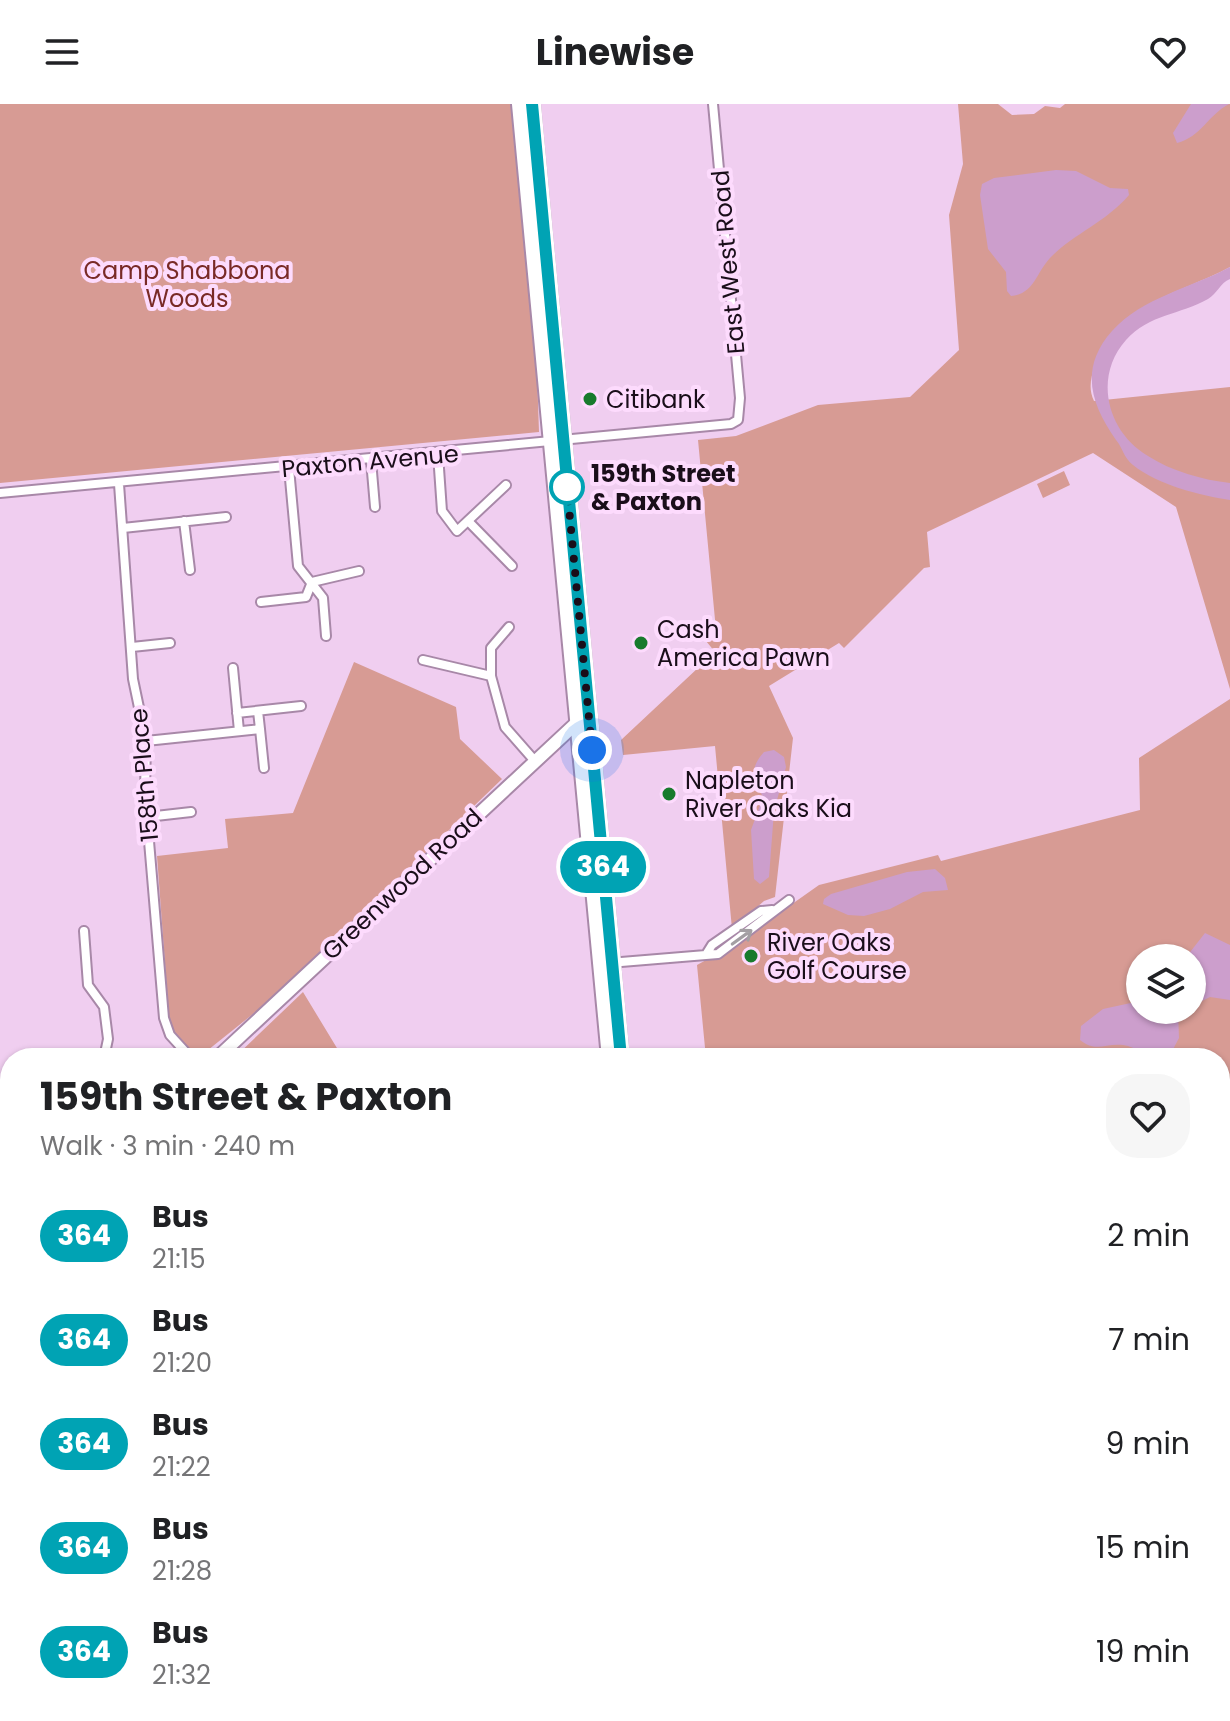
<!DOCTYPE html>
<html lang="en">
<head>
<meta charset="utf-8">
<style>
	:root { --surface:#fff; --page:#f6f6f6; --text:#202124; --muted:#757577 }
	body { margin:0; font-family:Poppins,sans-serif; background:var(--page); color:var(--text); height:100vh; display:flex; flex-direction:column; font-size:30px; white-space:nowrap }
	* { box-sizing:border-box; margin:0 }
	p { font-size:26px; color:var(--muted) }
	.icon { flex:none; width:44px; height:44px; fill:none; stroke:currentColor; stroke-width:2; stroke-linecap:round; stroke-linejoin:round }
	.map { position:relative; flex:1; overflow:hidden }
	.side { position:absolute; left:0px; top:944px; width:1230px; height:674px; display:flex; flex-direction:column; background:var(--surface); border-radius:32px 32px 0 0; box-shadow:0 2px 6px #0004 }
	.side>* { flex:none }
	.badge { padding:0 16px; border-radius:26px; font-size:28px; line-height:52px }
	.buttons { position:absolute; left:1126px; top:840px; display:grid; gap:16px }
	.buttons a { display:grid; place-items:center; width:80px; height:80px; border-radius:50%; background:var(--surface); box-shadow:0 2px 6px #0004; font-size:40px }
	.you { position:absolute; width:40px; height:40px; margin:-20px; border:6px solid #fff; border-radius:50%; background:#1a73e8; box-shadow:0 0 0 12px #1a73e833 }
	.map>.badge { position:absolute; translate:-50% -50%; box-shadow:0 0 0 4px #fff }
	.round { display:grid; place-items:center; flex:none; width:84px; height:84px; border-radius:32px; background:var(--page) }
	.headline { display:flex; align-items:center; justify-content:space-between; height:136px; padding:0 40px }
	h1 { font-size:38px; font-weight:700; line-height:60px }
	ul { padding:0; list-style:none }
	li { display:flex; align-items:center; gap:24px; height:104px; padding:0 40px }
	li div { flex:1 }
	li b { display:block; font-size:30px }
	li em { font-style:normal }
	li .badge { min-width:88px; font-weight:700; text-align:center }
	header { display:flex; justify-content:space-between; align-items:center; height:104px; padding:0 40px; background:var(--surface); font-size:36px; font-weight:700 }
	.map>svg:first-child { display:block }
	.green { fill:#d79b94; fill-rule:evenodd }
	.water { fill:#cc9ecc }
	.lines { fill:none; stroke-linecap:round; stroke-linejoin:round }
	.street-casing { stroke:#a888a8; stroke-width:12 }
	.secondary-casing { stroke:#a888a8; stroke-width:16 }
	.primary-casing { stroke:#a888a8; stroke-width:18 }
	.highway-casing { stroke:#a888a8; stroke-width:20 }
	.street { stroke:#fff; stroke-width:8 }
	.secondary { stroke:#fff; stroke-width:12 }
	.primary { stroke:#fff; stroke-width:14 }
	.highway { stroke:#fff; stroke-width:16 }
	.oneway { stroke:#a39fa3 }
	.line-casing { stroke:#fff; stroke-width:18 }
	.line { stroke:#00a3b4; stroke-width:12 }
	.walk { stroke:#1a0e1a; stroke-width:8; stroke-dasharray:0 14.4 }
	.poi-dot { fill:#187b2d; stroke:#fddbfd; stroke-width:3 }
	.stop-dot { fill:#fff; stroke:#00a3b4; stroke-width:4 }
	.labels { text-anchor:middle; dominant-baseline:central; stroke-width:8; stroke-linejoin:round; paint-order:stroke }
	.street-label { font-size:24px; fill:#1a0e1a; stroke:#fddbfd }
	.park-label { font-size:24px; fill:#792a26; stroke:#fddbfd }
	.poi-label { font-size:24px; fill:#1a0e1a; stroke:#fddbfd; text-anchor:start }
	.stop-label { font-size:24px; font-weight:bold; fill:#1a0e1a; stroke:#fddbfd; text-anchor:start }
</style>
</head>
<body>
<header><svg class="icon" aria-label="menu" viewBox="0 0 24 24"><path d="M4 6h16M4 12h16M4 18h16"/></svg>Linewise<svg class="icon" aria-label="heart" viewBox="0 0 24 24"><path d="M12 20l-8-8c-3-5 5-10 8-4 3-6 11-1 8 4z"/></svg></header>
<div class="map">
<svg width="1230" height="1617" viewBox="0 0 1230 1617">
	<rect width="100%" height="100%" fill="#f0cef0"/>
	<path class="green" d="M0 0H514L536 242 539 328 0 379Z
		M958 0H998L1012 11 1034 10 1045 2 1060 4 1065 0H1230V163C1180 190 1115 200 1095 261 1091 273 1088 285 1094 297L1230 283V585L1176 403 1093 349 927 428 930 463 924 464 844 544 839 539 769 582 793 634 775 793 764 797 732 825 715 642 623 651 621 636 715 548 706 537 716 526 698 336 736 332 818 301 910 293 959 246 949 111 963 60Z
		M1064 367 1070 381 1043 394 1037 380Z
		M354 558 456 603 460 635 502 675 283 886 198 954 170 927 157 752 228 744 225 715 293 709Z
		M1230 595V1078H1220V954H706L697 861 737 839 819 781 938 751 941 757 1140 706 1139 654ZM1140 854H1192V906H1140Z
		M303 888 343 954H234Z
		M1230 1110V1460L1220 1461V1111Z
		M10 1220V1557L0 1568V1230Z"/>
	<path class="water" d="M1191 0H1229C1208 11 1201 33 1177 39L1173 29Z
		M1056 66 1076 67 1110 84 1128 85 1129 91C1105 119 1073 130 1050 154 1036 169 1034 190 1011 192L1007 187 1006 168 988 145 980 91 982 80 994 74Z
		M1230 163V175C1220 179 1217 190 1208 195 1180 211 1149 210 1126 236 1093 273 1107 328 1148 352 1171 367 1203 376 1230 379V396C1199 391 1158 381 1133 361 1123 353 1123 344 1116 336 1092 302 1078 265 1112 227 1143 193 1191 184 1230 163Z
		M774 646 784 653 786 663 774 707 769 773 760 780 754 775 751 726 763 693C754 675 748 666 764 648Z
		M935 765 945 774 948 786 923 788 890 805 864 812 848 811 823 800 824 795 831 790 907 768Z
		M1205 829 1230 841V896L1210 893 1192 902V888L1203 874 1202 869 1192 864V854L1187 852Z
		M1140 897V906H1178L1179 934 1170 951C1149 961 1141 943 1123 941 1105 939 1096 949 1080 936L1081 922 1103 905Z
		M10 1557V1597L0 1611V1568Z
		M95 1608H200V1617H114Z"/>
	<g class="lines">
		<defs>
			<path id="street" d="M438 350 442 407 457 427 506 381
				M371 356 375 403
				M289 364 298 462 323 494 326 532
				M119 380 133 575 146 637 145 690 164 914 170 931 191 954
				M0 389 731 320 738 316 740 294 713 0
				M184 417 190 466
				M468 417 512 462
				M123 424 226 413
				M261 498 306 493 312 478 359 467
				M509 523 491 544V572L505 623 534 656
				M132 543 170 539
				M423 556 491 572
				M233 564 239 627
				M237 609 301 602
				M260 625 264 664
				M146 637 260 625 258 607
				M147 713 191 708
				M84 827 88 881 104 903 108 935 104 954
				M707 849 712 841 761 807 772 806
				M609 859 718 850 789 796
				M901 1608 908 1617"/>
			<path id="secondary" d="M217 954 583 613
				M0 1157 10 1148"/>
			<path id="primary" d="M519 0 609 954
				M532 0 621 954"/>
			<path id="highway" d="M667 1608 669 1617
				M839 1608 840 1617
				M871 1608 878 1617
				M684 1615 685 1608
				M436 1617 446 1608
				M512 1617V1608"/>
		</defs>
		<use href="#street" class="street-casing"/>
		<use href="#secondary" class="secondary-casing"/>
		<use href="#primary" class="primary-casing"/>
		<use href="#highway" class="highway-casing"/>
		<use href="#street" class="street"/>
		<use href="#secondary" class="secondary"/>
		<use href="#primary" class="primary"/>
		<use href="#highway" class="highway"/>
	</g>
	<defs><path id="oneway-shaft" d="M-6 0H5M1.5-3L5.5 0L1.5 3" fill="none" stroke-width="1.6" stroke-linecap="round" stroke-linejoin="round" transform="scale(2)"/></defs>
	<use class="oneway" href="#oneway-shaft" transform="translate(742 833) rotate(-36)"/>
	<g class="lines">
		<defs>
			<path id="line" d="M532 0 621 954"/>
		</defs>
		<use href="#line" class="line-casing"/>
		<use href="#line" class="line"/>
		<path class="walk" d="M567 383 592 646"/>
	</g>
	<g class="poi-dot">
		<circle cx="590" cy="295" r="8"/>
		<circle cx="641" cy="539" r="8"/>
		<circle cx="669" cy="690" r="8"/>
		<circle cx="751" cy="852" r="8"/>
	</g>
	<circle class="stop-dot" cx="567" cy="383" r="16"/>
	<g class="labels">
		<g class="street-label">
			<text transform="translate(728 158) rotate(-95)">East West Road</text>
			<text transform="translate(370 357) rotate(-5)">Paxton Avenue</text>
			<text transform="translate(144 671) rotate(-95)">158th Place</text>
			<text transform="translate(402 780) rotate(-43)">Greenwood Road</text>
		</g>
		<g class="park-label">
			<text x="187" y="166">Camp Shabbona<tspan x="187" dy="28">Woods</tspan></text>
		</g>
		<g class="poi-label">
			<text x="606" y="295">Citibank</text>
			<text x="657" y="525">Cash<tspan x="657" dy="28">America Pawn</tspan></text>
			<text x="685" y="676">Napleton<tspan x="685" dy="28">River Oaks Kia</tspan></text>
			<text x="767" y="838">River Oaks<tspan x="767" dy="28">Golf Course</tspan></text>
		</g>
		<g class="stop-label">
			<text x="591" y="369">159th Street<tspan x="591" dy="28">&amp; Paxton</tspan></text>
		</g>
	</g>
</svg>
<div class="buttons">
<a><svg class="icon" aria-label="layers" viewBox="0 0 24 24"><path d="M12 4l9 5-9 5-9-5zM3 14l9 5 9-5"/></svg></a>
</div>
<div class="you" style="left:592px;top:646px"></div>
<b class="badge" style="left:603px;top:763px;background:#00a3b4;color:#fff">364</b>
<section class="side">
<div class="headline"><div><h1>159th Street &amp; Paxton</h1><p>Walk · 3 min · 240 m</p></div><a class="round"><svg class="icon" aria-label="heart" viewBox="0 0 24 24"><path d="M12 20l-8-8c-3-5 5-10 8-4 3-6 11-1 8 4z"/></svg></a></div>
<ul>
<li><span class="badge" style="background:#00a3b4;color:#fff">364</span><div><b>Bus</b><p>21:15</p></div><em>2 min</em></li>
<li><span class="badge" style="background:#00a3b4;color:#fff">364</span><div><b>Bus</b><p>21:20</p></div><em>7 min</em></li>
<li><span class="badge" style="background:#00a3b4;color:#fff">364</span><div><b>Bus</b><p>21:22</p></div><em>9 min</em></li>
<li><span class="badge" style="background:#00a3b4;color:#fff">364</span><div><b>Bus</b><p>21:28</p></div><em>15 min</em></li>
<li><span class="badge" style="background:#00a3b4;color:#fff">364</span><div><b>Bus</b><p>21:32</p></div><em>19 min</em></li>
</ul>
</section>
</div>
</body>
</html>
